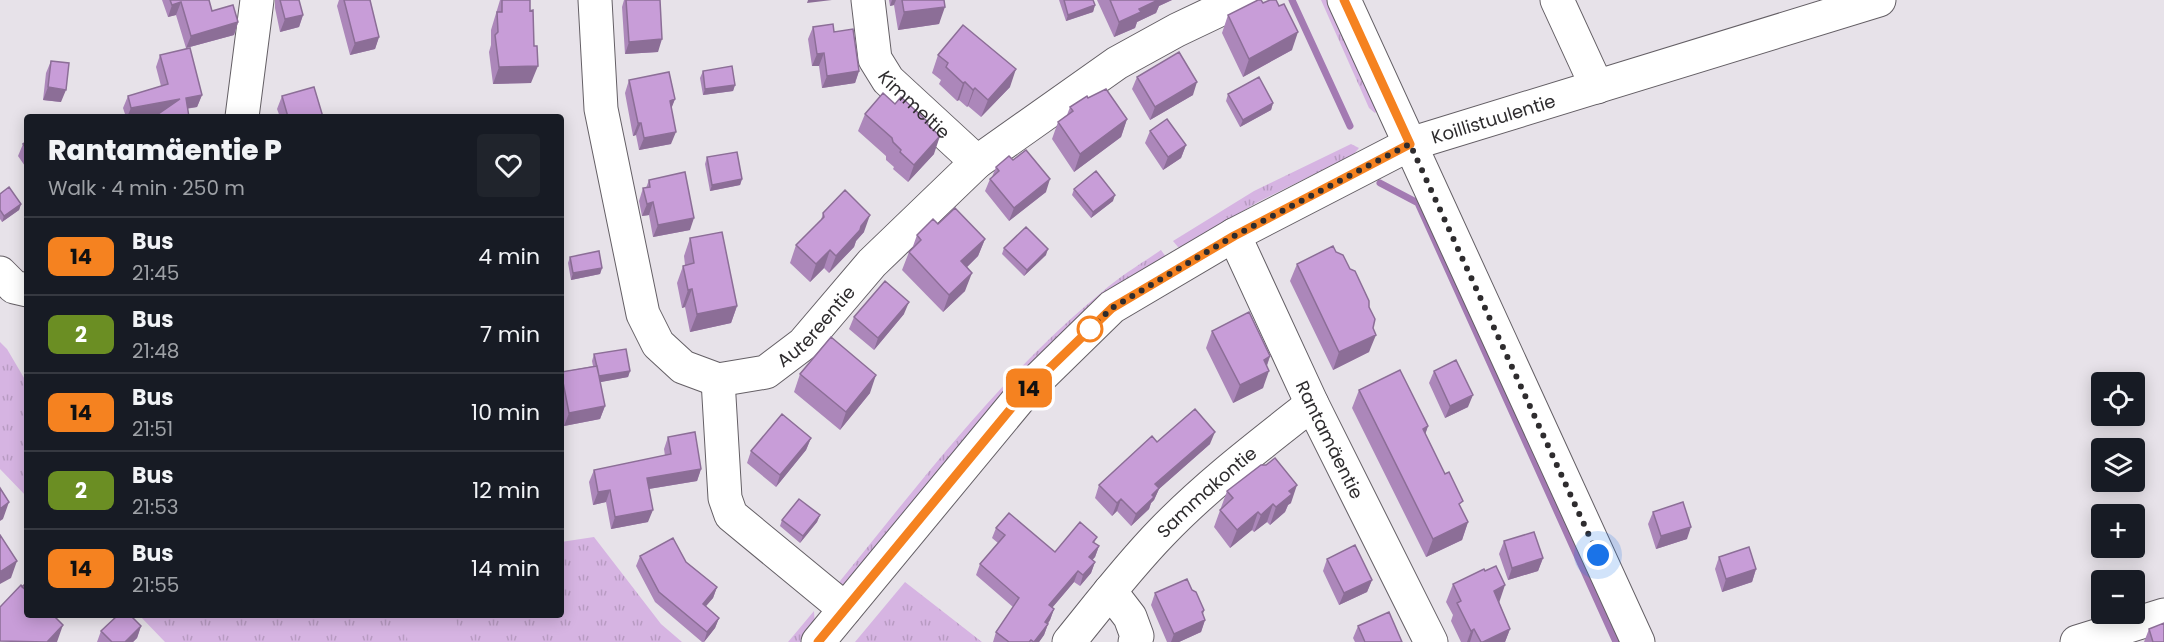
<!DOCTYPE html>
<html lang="en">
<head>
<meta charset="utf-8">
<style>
	:root { --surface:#171b24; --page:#20242c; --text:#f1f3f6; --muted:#9ea1a6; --line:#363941 }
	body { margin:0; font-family:Poppins,sans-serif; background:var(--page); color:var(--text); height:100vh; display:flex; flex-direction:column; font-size:22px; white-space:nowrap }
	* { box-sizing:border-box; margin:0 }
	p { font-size:20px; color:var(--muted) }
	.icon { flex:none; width:33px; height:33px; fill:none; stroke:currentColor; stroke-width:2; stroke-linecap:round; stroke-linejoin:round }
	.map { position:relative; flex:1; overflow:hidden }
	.details { position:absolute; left:24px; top:114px; width:540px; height:504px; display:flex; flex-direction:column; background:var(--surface); border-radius:6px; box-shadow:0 3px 15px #0003 }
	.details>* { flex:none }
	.badge { padding:0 12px; border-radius:9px; font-size:21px; line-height:39px }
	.controls { position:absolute; left:2091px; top:372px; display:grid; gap:12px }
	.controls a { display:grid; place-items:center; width:54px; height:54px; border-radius:6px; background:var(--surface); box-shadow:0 3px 15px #0003; font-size:30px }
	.you { position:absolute; width:30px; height:30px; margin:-15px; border:4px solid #fff; border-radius:50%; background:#1a73e8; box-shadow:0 0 0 9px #1a73e833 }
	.map>.badge { position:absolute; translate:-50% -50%; box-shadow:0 0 0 3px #fff }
	.round { display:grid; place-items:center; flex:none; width:63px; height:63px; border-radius:6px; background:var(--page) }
	.head { display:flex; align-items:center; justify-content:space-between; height:102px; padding:0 24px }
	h1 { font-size:28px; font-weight:800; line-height:45px }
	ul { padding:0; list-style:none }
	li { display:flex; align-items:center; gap:18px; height:78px; padding:0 24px; border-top:2px solid var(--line) }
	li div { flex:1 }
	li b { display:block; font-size:22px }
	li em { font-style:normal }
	li .badge { min-width:66px; font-weight:700; text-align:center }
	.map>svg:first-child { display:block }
	.grass { fill:url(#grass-tufts) }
	.pitch { fill:#d6b4e2 }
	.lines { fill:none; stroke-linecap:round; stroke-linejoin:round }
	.stream { stroke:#a37ab2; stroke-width:7 }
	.minor-casing { stroke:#645f65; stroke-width:35 }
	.minor { stroke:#fff; stroke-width:33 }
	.wall { fill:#ac87ba }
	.shaded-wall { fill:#8c6e97 }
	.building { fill:#c89dd8; stroke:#8c6e97; stroke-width:1.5 }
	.line-casing { stroke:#fff; stroke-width:14 }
	.line { stroke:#f58220; stroke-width:9 }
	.walk { stroke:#2e2c2e; stroke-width:6; stroke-dasharray:0 10.8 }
	.stop-dot { fill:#fff; stroke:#f58220; stroke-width:3 }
	.labels { text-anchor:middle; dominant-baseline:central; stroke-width:4.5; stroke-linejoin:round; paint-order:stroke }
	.street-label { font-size:18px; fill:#2e2c2e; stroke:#f4eff6 }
</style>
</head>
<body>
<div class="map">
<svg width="2164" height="642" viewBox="0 0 2164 642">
	<defs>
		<pattern id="grass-tufts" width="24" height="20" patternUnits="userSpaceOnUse" patternTransform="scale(1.5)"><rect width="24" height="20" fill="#d6b4e2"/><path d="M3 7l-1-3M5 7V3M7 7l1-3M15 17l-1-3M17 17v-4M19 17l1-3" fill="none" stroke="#b89bc2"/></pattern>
	</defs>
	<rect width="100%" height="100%" fill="#e7e2e9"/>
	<path class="grass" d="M1321 0H1330L1379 109 1375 113 1369 108Z
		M1351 144 1359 148 1353 155 1258 202 1181 248 1178 247 1173 241 1254 191Z
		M1161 250 1166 257 850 584 836 586C920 483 999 377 1102 292 1120 276 1142 263 1161 250Z
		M0 342 7 349 27 383V497L0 469Z
		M594 537 661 624 682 642H165L139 615H561V542Z
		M905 582 982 642H855Z
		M814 611 815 627 803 642H788Z"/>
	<path class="pitch" d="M402 615H455L461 640 452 642H408Z"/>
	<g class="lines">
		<path class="stream" d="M1292 0 1350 126
			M1380 183 1418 203 1616 642"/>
		<defs>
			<g id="minor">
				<path id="s1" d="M595 0 601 109 643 314 658 344 683 367 718 380 766 372 803 344 872 263 977 162 1117 63 1177 30 1240 0"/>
				<path id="s2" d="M868 0 875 59 888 80 977 162"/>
				<path d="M1344 0 1638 642"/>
				<path d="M1557 0 1597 87"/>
				<path d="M242 117 257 0"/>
				<path id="s3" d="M1234 235 1312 404 1431 642"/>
				<path d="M0 273 14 287 27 290"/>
				<path d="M718 380 725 498 731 515 845 609"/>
				<path d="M1110 591 1130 617 1137 636 1135 642"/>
				<path id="s4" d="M818 642 1023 394 1112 307 1234 235 1410 144 1879 0"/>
				<path id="s5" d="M1069 642C1099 605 1128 567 1161 533 1207 485 1260 445 1312 404"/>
				<path d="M2077 642 2164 615"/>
			</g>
		</defs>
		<use href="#minor" class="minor-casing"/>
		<use href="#minor" class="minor"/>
	</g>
	<path class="wall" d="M162 0H209L212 11 238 22 234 35 186 48 176 15 168 17Z
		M275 0H299L303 15 299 27 280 32 275 8Z
		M339 0H370L379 37 375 49 350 55 337 6Z
		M500 0H530L531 83 493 84 489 52 491 45V30Z
		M624 0H660L658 52 625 54 622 7Z
		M889 0H944L939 24 898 30 894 5 890 6Z
		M1059 0H1093L1095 5 1093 12 1066 21Z
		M1097 0H1172L1159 6 1156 13 1137 22 1135 28 1114 37Z
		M1263 3 1292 50 1243 77 1222 33 1228 15Z
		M813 27 859 71 855 83 822 88 819 66H812L808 39Z
		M160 55 202 95 197 107 143 117H126L123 108 128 96 161 86 156 67Z
		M938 55 1010 87 981 117 968 106 967 107 959 100 957 101 939 84 941 80 932 73Z
		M51 61 61 102 43 100 46 73Z
		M703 71 735 85 733 91 703 95 700 78Z
		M1137 77 1193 95 1150 120 1132 89Z
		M629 80 675 99 671 108V144L639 150 636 135 633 136 625 93Z
		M1228 94 1273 103 1271 110 1240 127 1226 101Z
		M282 96 323 117H280L277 109Z
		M895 104 928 124 934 154 908 182 893 169 894 167 886 160V156L858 131 865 114Z
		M1070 107 1127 119 1121 137 1074 172 1052 139 1058 122 1067 115Z
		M1150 131 1186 145 1181 158 1163 170 1145 143Z
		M27 141V169L18 156 23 144Z
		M707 157 742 179 740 185 710 191 705 164Z
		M996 167 1046 192 1009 221 985 191 990 179 992 177Z
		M649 180 690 230 653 237 649 215 642 216 639 201 643 188H646Z
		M1074 189 1113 201 1091 218 1072 195Z
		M0 194 21 204 19 210 2 222 0 219Z
		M823 213 864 232 856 241 854 247 829 273 824 268 810 282 790 263 796 245 821 220Z
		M938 224 985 239 978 256 967 267 965 291 943 312 902 270 909 252 912 249 917 235Z
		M690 238 737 306 731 323 690 332 685 307 682 308 677 283 683 266 685 265 684 256Z
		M1004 248 1046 255 1024 276 1002 254Z
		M570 257 602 268 600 274 571 280 568 263Z
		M1297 264 1369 307 1373 328 1369 352 1333 370 1290 281Z
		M904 314 874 350 849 329 854 317Z
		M1212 331 1270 356 1267 366 1263 388 1233 403 1206 348Z
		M594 354 630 371 628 377 600 382 605 406 600 419 564 426 561 408V372L593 366 592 361Z
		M1434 371 1468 407 1445 418 1429 383Z
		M800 374 870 393 840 430 794 392Z
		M1359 390 1428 426 1425 434 1468 522 1462 540 1426 557 1352 408Z
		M668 437 701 469 697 481 649 489 648 522 611 529 606 502 593 505 589 482 594 470 665 456 664 449Z
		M811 438 806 450 776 487 747 463 751 451Z
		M1157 442 1210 444 1159 489 1154 500 1151 503 1149 509 1131 526 1117 511 1112 516 1095 498 1099 485Z
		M1227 491 1291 503 1288 505 1285 512 1270 525 1267 522 1254 532 1252 530 1230 548 1214 527Z
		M1653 512 1687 539 1656 549 1648 524Z
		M820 515 817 522 800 543 780 526 782 520Z
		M996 528 1055 552 1097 537 1094 543 1099 546 1095 557 1092 560 1095 562 1091 573 1080 586 1074 582 1052 608 1054 609 1050 620 1048 624 1044 635 1039 642H993L996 632 1013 607 976 575 980 564 998 543 992 538Z
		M1504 541 1543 558 1538 571 1508 580 1499 554Z
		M640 556 686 562 717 587 713 598 706 606 719 618 715 628 704 642H702L655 602 636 566Z
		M1719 557 1756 569 1752 582 1722 592 1715 569Z
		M1327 559 1372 580 1367 592 1339 605 1323 571Z
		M1453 584 1499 602 1510 629 1505 642H1461L1451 621 1453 615 1446 602Z
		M1192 590 1204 610 1203 614 1205 620 1201 632 1179 642H1167L1151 605 1155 593Z
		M141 626 137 638 133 642H97L101 631Z
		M1358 626 1402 642H1355L1353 638Z
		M2149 629 2164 642H2144Z"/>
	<path class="shaded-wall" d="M808 0H832L807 3Z
		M892 0H896L894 5 890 6Z
		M1157 0H1172L1159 6 1156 13 1137 22 1135 28 1114 37 1119 22 1139 9Z
		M181 2 176 15 168 17 172 5Z
		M1095 5 1093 12 1066 21 1068 15Z
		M945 7 939 24 898 30 904 12Z
		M303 15 299 27 280 32 285 19Z
		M238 22 234 35 186 48 191 36Z
		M1298 32 1292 50 1243 77 1249 59Z
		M379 37 375 49 350 55 355 43Z
		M662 39 658 52 625 54 629 42Z
		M824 53 819 66H812L817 54Z
		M538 66 531 83 493 84 499 67Z
		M1016 69 1010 87 981 117 988 100Z
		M859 71 855 83 822 88 827 76Z
		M965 82 959 100 957 101 963 83Z
		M1197 82 1193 95 1150 120 1155 107Z
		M735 85 733 91 703 95 705 89Z
		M48 87 66 90 61 102 43 100Z
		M975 88 968 106 967 107 973 90Z
		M202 95 197 107 182 109 186 98Z
		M180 99 176 111 143 117H127L131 108Z
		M675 99 670 112V101Z
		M1273 103 1271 110 1240 127 1243 120Z
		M1127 119 1121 137 1074 172 1080 154Z
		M638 123H641L636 135 633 136Z
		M676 132 671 144 639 150 644 138Z
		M940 136 934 154 908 182 914 165Z
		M1186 145 1181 158 1163 170 1168 157Z
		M742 179 740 185 710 191 712 185Z
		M1050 179 1046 192 1009 221 1014 208Z
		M1115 195 1113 201 1091 218 1093 212Z
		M653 202 649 215 642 216 647 204Z
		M21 204 19 210 2 222 4 216Z
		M870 215 864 232 856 241 854 247 829 273 836 256Z
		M694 218 690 230 653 237 658 225Z
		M985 239 978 256 955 279 961 261Z
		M1048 249 1046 255 1024 276 1027 270Z
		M830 250 824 268 810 282 816 264Z
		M602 268 600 274 571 280 573 273Z
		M972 273 965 291 943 312 949 295Z
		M692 289 685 307 682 308 688 290Z
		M909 302 904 314 874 350 878 338Z
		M737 306 731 323 690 332 697 314Z
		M1376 335 1369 352 1333 370 1339 352Z
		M1270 356 1264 373 1269 371 1263 388 1233 403 1240 385 1264 360Z
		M630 371 628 377 596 383 598 376Z
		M876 375 870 393 840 430 846 412Z
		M1473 395 1468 407 1445 418 1450 406Z
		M605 406 600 419 564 426 569 413Z
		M1428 426 1422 444 1423 429Z
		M1215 432 1210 444 1159 489 1154 500 1151 503 1149 509 1131 526 1136 514 1155 484Z
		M811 438 806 450 776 487 780 475Z
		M701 469 697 481 642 490 647 478Z
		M1297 485 1291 503 1288 505 1285 512 1270 525 1276 507 1289 491Z
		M610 490 606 502 593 505 598 492Z
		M1121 499 1117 511 1112 516 1117 503Z
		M9 502 3 519 0 521V509Z
		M1273 504 1267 522 1254 532 1261 515Z
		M653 510 648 522 611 529 615 517Z
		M1258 512 1252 530 1230 548 1237 530Z
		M820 515 817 522 800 543 803 536Z
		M1468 522 1462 540 1426 557 1433 539Z
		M1691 527 1687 539 1656 549 1661 536Z
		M1099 546 1095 557 1085 568 1089 557Z
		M1543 558 1538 571 1508 580 1512 568Z
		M17 561 11 578 0 584V572Z
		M1095 562 1091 573 1080 586 1083 575Z
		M1756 569 1752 582 1722 592 1726 579Z
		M1078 571 1074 582 1045 616 1049 605Z
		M1372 580 1367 592 1339 605 1344 593Z
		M1505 585 1499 603 1494 591Z
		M717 587 713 598 699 614 703 604Z
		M1054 609 1050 620 1041 632 1045 622Z
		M1204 610 1200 622 1205 620 1201 632 1179 642H1171L1174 634Z
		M719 618 715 628 704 642 707 632Z
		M1048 624 1044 635 1039 642H1034Z
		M63 625 57 642H47Z
		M141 626 137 638 133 642H125Z
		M1474 629 1470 642H1467L1471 631Z
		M1510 629 1505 642H1483Z"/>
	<path class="building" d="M170 0H209L212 11 233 5 238 22 191 36 181 2 172 5Z
		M280 0H299L303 15 285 19Z
		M344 0H370L379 37 355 43Z
		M502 0H530V11L533 10 534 46H537L538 66 499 67 495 35 498 32 497 12H502Z
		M626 0H660L662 39 629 42Z
		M902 0H944L945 7 904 12Z
		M1064 0H1093L1095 5 1068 15Z
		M1110 0H1158L1139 9 1141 12 1119 22Z
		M1258 0H1261L1263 3 1270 0H1276L1279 6 1284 4 1298 32 1249 59 1228 15Z
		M833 24 834 32 853 29 859 71 827 76 824 53 817 54 813 27Z
		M963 25 1016 69 988 100 975 88 973 90 965 82 963 83 946 67 948 63 938 55Z
		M190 48 202 95 186 98 189 117H154L180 99 131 108 128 96 168 84 160 55Z
		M1179 52 1197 82 1155 107 1137 77Z
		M51 61 69 63 66 90 48 87Z
		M732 66 735 85 705 89 703 71Z
		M669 72 675 99 670 101 676 132 644 138 641 123H638L629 80Z
		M1259 77 1273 103 1243 120 1228 94Z
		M314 87 323 117H288L282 96Z
		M1106 89 1127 119 1080 154 1058 122 1073 111 1070 107 1087 96 1088 98Z
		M883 93 895 104 901 97 928 122 927 124 940 136 914 165 900 152 901 150 893 142 892 138 865 114Z
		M1167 119 1186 145 1168 157 1150 131Z
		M27 141V150L23 144Z
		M1026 150 1050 179 1014 208 990 179 999 171 996 167 1009 156 1013 160Z
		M737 152 742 179 712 185 707 157Z
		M1096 171 1115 195 1093 212 1074 189Z
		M685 172 694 218 658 225 653 202 647 204 643 188 650 187 649 180Z
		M9 187 21 204 4 216 0 210V194Z
		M845 190 870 215 861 226 860 230 836 256 830 250 816 264 796 245 824 217 823 213Z
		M955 208 985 239 961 261 972 273 949 295 909 252 921 240 917 235 933 219 938 224Z
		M1026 227 1048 249 1027 270 1004 248Z
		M722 232 737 306 697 314 692 289 688 290 683 266 694 263 690 238Z
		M1333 246 1336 252 1343 255 1350 269 1355 271 1369 301V307L1375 319 1373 328 1376 335 1339 352 1297 264Z
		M599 251 602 268 573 273 570 257Z
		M885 281 909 302 878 338 854 317Z
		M1249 312 1270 356 1264 360 1269 371 1240 385 1212 331Z
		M831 337 876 375 846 412 800 374Z
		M626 349 630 371 599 376 594 354Z
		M1456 360 1473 395 1450 406 1434 371Z
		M597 366 605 406 569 413 561 372Z
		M1400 370 1428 426 1423 429 1445 474 1449 472 1463 501 1459 504 1468 522 1433 539 1359 390Z
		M1195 409 1215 432 1155 484 1159 488 1152 495 1154 497 1136 514 1121 499 1117 503 1099 485 1152 436 1157 442Z
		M782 414 811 438 780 475 751 451Z
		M695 432 701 469 647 478 653 510 615 517 610 490 598 492 594 470 671 454 668 437Z
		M1275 458 1297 485 1289 491 1292 494 1276 507 1273 504 1261 515 1258 512 1237 530 1220 510 1233 498 1227 491 1261 465H1266Z
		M0 488 9 502 0 509Z
		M799 499 820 515 803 536 782 520Z
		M1683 502 1691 527 1661 536 1653 512Z
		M1009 513 1055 552 1080 522 1097 537 1093 542 1099 546 1089 557 1095 562 1083 575 1078 571 1049 605 1054 609 1045 622 1048 624 1034 642 1031 640 1029 642H1009L996 632 1019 598 980 564 1005 535 996 528Z
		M1534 532 1543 558 1512 568 1504 541Z
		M0 535 17 561 0 572Z
		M673 538 686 562 717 587 703 604 719 618 707 632 659 592 640 556Z
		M1355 545 1372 580 1344 593 1327 559Z
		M1749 547 1756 569 1726 579 1719 557Z
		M1496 566 1505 585 1494 591 1510 629 1483 642H1481L1474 629 1471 631 1457 603 1461 601 1453 584 1484 569 1485 571Z
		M1187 579 1192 590 1196 592 1204 610 1202 612 1205 620 1174 634 1155 593Z
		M27 582V591L22 587Z
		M21 585 27 591V615H53L63 625 47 642 0 641V607Z
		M1389 612 1402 642H1365L1358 626Z
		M118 615H130L141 626 125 642H112L101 631Z
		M2164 623V642H2153L2149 629Z"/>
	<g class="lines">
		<defs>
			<path id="line" d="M818 642 1023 394 1112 308 1234 236 1410 144 1344 0"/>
		</defs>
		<use href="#line" class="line-casing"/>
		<use href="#line" class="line"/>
		<path class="walk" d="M1090 329 1112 308 1234 236 1410 144 1598 555"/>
	</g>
	<circle class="stop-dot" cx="1090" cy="329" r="12"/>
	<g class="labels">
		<g class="street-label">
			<text stroke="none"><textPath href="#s2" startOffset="120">Kimmeltie</textPath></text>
			<text stroke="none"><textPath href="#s4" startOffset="873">Koillistuulentie</textPath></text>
			<text stroke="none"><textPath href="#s1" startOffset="540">Autereentie</textPath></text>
			<text stroke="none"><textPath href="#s3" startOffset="226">Rantamäentie</textPath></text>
			<text stroke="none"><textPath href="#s5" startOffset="204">Sammakontie</textPath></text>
		</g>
	</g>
</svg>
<div class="controls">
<a><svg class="icon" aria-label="locate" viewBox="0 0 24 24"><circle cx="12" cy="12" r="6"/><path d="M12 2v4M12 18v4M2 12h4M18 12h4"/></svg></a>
<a><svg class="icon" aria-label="layers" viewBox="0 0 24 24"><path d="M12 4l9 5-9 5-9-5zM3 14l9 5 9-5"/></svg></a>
<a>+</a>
<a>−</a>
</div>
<div class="you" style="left:1598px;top:555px"></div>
<b class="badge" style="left:1029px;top:388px;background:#f58220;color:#111">14</b>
<section class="details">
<div class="head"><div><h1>Rantamäentie P</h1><p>Walk · 4 min · 250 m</p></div><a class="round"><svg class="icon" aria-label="heart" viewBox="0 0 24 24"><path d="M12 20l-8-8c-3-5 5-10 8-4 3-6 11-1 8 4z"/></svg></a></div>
<ul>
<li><span class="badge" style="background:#f58220;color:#111">14</span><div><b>Bus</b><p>21:45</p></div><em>4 min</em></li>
<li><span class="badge" style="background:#6b8e23;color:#fff">2</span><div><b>Bus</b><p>21:48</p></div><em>7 min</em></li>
<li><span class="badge" style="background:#f58220;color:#111">14</span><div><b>Bus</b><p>21:51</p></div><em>10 min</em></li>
<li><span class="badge" style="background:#6b8e23;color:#fff">2</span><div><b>Bus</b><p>21:53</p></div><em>12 min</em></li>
<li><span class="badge" style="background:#f58220;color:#111">14</span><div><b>Bus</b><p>21:55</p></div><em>14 min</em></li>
</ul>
</section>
</div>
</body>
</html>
